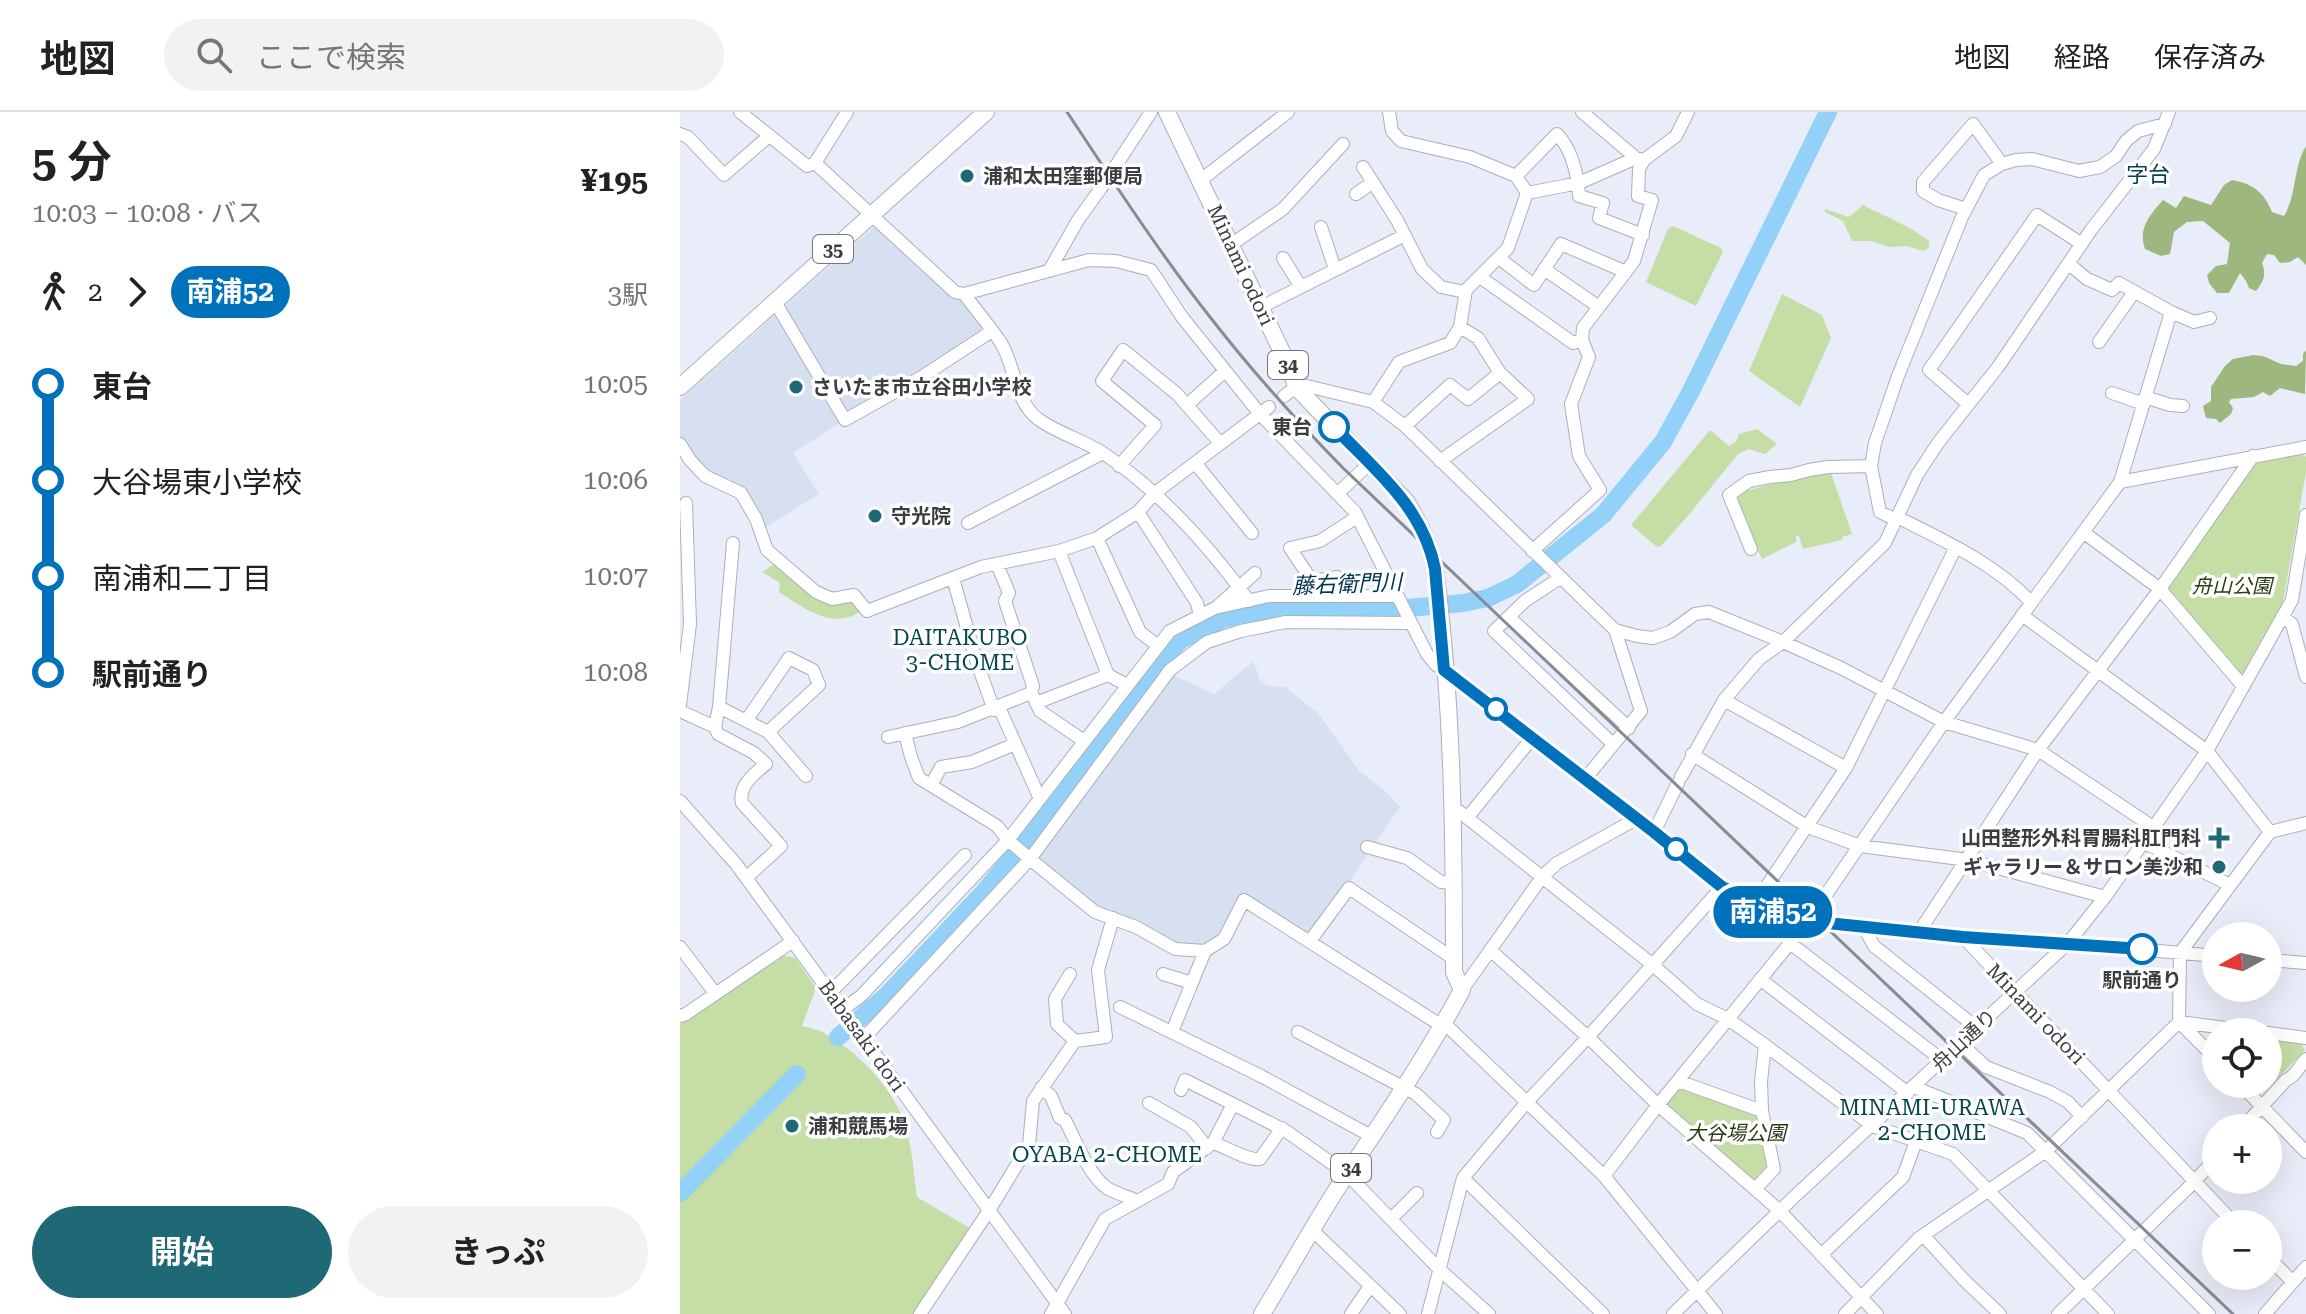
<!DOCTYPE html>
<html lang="ja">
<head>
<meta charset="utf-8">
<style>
	:root { --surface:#fff; --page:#f2f2f2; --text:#222; --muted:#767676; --line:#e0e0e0; --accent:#1f6875 }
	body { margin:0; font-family:"Roboto Serif","Noto Sans JP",serif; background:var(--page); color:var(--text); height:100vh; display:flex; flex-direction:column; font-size:30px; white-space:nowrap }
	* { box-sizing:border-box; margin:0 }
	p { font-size:26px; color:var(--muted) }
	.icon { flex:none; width:44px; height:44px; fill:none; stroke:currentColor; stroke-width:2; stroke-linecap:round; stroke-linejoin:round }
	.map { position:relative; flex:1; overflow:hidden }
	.details { display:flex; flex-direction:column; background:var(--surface); width:680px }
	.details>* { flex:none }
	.badge { padding:0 16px; border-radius:26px; font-size:28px; line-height:52px }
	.needle { width:52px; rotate:262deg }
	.controls { position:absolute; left:1522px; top:810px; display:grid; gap:16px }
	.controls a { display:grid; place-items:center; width:80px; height:80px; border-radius:50%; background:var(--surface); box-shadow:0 8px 32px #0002; font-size:40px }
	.map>.badge { position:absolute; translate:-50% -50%; box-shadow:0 0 0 4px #fff }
	.legs { display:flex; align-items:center; gap:12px; height:88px; padding:0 32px; font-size:26px }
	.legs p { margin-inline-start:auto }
	.head { display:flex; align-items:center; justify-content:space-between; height:136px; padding:0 32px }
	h1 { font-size:44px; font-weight:700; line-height:60px }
	.primary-button { display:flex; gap:16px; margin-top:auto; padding:16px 32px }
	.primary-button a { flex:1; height:92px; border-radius:48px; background:var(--accent); color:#fff; font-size:32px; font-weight:700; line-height:92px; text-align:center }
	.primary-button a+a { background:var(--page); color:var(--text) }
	ul { padding:0 32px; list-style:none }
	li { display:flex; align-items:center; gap:28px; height:96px; font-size:30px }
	li i { display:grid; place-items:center; width:12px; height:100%; margin:0 10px; background:currentColor }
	li i::after { content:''; width:20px; height:20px; margin:-10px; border:6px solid; border-radius:50%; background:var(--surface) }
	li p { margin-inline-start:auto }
	li:first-child i { background:linear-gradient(#0000 50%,currentColor 0) }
	li:last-child i { background:linear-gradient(currentColor 50%,#0000 0) }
	header { display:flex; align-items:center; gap:48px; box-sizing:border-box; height:112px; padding:0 40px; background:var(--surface); border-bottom:2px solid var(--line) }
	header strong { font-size:38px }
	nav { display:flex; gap:44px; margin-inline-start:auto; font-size:28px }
	.search { width:560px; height:72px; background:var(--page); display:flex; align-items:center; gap:20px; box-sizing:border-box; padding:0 28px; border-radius:44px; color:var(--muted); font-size:30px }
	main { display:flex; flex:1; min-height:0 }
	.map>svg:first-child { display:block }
	.built { fill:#d7e0f1 }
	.green { fill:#c4dea6 }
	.forest { fill:#9db77e }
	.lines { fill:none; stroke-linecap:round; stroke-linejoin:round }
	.river { stroke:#93d1f8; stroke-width:18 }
	.minor-casing { stroke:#aab0ba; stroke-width:14 }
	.major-casing { stroke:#aab0ba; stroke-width:18 }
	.minor { stroke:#fff; stroke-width:12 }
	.major { stroke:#fff; stroke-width:16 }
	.rail { stroke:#878b92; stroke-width:3 }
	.minor-bridge-casing { stroke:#aab0ba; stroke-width:14; stroke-linecap:butt }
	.minor-bridge { stroke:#fff; stroke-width:12 }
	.line-1-casing { stroke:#fff; stroke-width:18 }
	.line-1 { stroke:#0072bc; stroke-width:12 }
	.poi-dot { fill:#1f6875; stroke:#fff; stroke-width:3 }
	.stop-1-dot { fill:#fff; stroke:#0072bc; stroke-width:4 }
	.labels { text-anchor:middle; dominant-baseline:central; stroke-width:7; stroke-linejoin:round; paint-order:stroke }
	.shield { fill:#fff; stroke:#76777a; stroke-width:2 }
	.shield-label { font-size:18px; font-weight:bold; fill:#3b3d41 }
	.poi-label { font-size:20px; font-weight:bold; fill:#3b3d41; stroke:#fff; text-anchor:start }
	.street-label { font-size:20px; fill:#3b3d41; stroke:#fff }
	.stop-label { font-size:20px; font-weight:bold; fill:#3b3d41; stroke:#fff; text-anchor:end }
	.park-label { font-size:20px; font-style:italic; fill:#2a3b11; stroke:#fff }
	.neighbourhood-label { font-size:22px; fill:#05444f; stroke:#fff }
	.water-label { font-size:22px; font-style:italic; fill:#00344d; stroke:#fff }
</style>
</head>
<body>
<header>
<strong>地図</strong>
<div class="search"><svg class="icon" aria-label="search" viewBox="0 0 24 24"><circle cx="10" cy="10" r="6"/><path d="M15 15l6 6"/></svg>ここで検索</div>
<nav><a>地図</a><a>経路</a><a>保存済み</a></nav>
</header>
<main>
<section class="details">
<div class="head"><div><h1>5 分</h1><p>10:03 – 10:08 · バス</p></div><b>¥195</b></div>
<div class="legs"><svg class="icon" aria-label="walk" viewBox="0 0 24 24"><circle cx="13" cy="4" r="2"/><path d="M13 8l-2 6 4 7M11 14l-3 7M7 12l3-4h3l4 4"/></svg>2<svg class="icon" aria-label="forward" viewBox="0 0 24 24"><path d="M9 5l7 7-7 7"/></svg><b class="badge" style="background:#0072bc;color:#fff">南浦52</b><p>3駅</p></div>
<ul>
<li><i style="color:#0072bc"></i><b>東台</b><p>10:05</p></li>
<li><i style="color:#0072bc"></i><span>大谷場東小学校</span><p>10:06</p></li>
<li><i style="color:#0072bc"></i><span>南浦和二丁目</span><p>10:07</p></li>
<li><i style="color:#0072bc"></i><b>駅前通り</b><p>10:08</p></li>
</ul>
<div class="primary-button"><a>開始</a><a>きっぷ</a></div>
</section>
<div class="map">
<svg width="1626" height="1202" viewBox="0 0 1626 1202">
	<rect width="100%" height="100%" fill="#e8edf9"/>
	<path class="built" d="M197 112 281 186 302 213 304 219 113 341 139 382 83 417 82 408 28 360 0 327V288Z
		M572 550 576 555 579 567 587 574 605 575 638 601 680 660 704 678 720 695 667 773 626 824 564 784 541 824 526 833 505 835 416 797 356 749 493 563 534 582Z"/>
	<path class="green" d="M1183 93C1202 103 1234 116 1249 129V136L1243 139 1227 134 1208 135 1192 129H1172L1163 109 1145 100V97L1169 105Z
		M993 114 1041 136 1043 140 1016 194 966 170 988 117Z
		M1102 182 1142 203 1151 226 1120 295 1069 259Z
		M1077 317 1097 332 1085 342 1069 337 1058 342 1007 405 981 434 977 435 951 413 1030 318 1049 334 1056 330 1059 322Z
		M1622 342 1626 345V360L1603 490 1563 561 1557 563 1487 481 1486 474 1576 348Z
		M1150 358 1172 422 1162 425V428L1123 437 1119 424H1116V430L1082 447 1052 383 1098 370Z
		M97 450 134 482 172 488 181 499C152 519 124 496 99 480L100 471 82 460Z
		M102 843 115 846 136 876 122 914C130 916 139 918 146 922 175 939 205 968 219 998 232 1025 233 1056 237 1085L293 1118 237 1202H0V912Z
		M1588 925 1620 929 1625 938 1585 979H1576L1568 972H1588Z
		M998 969 1082 999 1094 1057 1075 1077 978 993Z"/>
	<path class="forest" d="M1626 34V153L1618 145 1610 150 1600 151 1594 143 1587 142 1582 151C1587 163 1583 170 1576 179L1569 176 1566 169 1560 161 1549 181H1537L1529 171 1527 163 1536 154 1547 152 1550 131 1523 109 1507 110 1494 120 1490 142 1481 144 1465 137C1458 116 1469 104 1483 88L1496 96 1504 84 1531 93 1544 73 1552 68C1572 71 1585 81 1592 100L1604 104C1617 83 1613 55 1626 34Z
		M1626 238 1625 282 1600 276 1590 284 1583 280 1574 285 1551 287 1549 290 1553 296 1551 302 1540 311 1536 307 1526 306 1523 294 1531 289V275L1545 254 1553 247 1573 243 1583 244 1601 252 1616 254 1623 249V242Z"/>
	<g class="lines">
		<path class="river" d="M158 925 207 883 305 779 375 692 443 595 474 555 501 528 543 507 592 498H705L783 491 808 486 837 472 923 403 983 330 1011 279 1148 0
			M0 1081 117 962"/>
		<defs>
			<path id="minor" d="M60 0 127 54 135 51 275 180 284 182 409 148 436 149 471 158 502 205 580 302 675 400 747 542 756 553 780 568 1042 775 1095 801 1128 809 1283 825 1388 831 1536 844
				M709 0 712 19 721 29 790 45 836 64 847 81
				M0 22 8 25 44 63 89 24
				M964 48 996 24 1008 0
				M135 51 167 0
				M435 55 471 0
				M683 55 717 108 742 157 761 175 785 180
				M836 64 877 22C892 37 898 64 899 84L923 91 919 106 963 123
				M521 68 608 0
				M676 82 693 70
				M1286 97 1258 88 1243 79V70L1293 12 1322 52
				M641 115 655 157
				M552 132 603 97 663 32
				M603 146 621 175
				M819 146 854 173 881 132 946 160
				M1389 152 1407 167 1432 178 1439 171 1491 200 1514 210 1530 206
				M864 157 919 195
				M369 159 398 108 421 76
				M800 165 893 231 902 228
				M284 182C296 198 310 214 321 231 335 253 334 288 358 307 377 321 403 328 423 341 480 379 529 434 569 489
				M95 190 165 308 240 266 312 219
				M581 195 725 123
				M1419 230 1454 180
				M1432 281 1464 292
				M604 284 616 275 627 274 693 290 725 314 935 518 961 599 905 667
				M1465 285 1490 293 1503 294
				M693 290 719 250 770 231 780 215 786 178 828 136 847 81 899 71 956 46
				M1287 291 1249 258 1357 103 1402 132
				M507 293 545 259
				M725 314 770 273 788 287 820 261
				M0 332 10 348 25 364 61 381 76 407 87 438 136 480 152 487 174 483 187 499 301 455 379 439 417 426 458 400 475 381 589 295
				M760 349 848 287 820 261 798 226 780 215
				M516 352 572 421
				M439 354 475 313 422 269 443 238 497 282 540 331
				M1440 370 1491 200
				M657 382 689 352
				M458 400 517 491 520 504
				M1217 405C1265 429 1314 451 1351 490
				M1216 408 1200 400 1191 354 1195 331 1218 264 1282 105 1304 63 1322 52 1336 48 1352 47 1399 59 1420 55 1436 44 1446 29 1458 19 1485 12
				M288 411 423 341
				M1403 420 1480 477 1563 574
				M417 426 460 520 477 533
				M1071 437 1049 383 1069 369 1090 365 1111 363 1129 358 1148 355 1191 354
				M379 439 428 563 447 573
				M852 439 920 378 899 344 891 292 909 245 902 228 903 216 954 149 972 88 958 84 959 57 964 48 956 46 902 0
				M273 466 296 548 314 598
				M880 466 845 489 814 519 933 632
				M668 484 657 465 632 469 610 436 640 429 677 405
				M538 494 575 461
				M1342 503 1527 639 1590 720
				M829 505 949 616
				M1602 505 1612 512 1626 565
				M935 518 957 524 973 526 990 520 1015 502 1029 500 1103 530 1161 556 1264 610 1358 638 1473 715
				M353 584 360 599 404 629
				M1044 588 1166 656
				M356 591 428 563
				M0 593 10 512 6 391
				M39 595 88 620 126 664
				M319 595 360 687
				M0 599 35 615 38 622 74 641 86 652C74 662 58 674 62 691L101 734 66 766
				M66 609 109 546 133 558 139 573 88 620
				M35 615 39 595 53 431
				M225 621 231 645 239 666 317 714 328 728 350 747 415 800 456 815 495 837 525 839 544 827 564 788 762 914
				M208 625 278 610 351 581 353 574 325 489 329 481 317 452
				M1012 642 1128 715 1180 734 1288 748 1425 785
				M1001 665 1044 588 1079 547 1103 530 1205 431 1237 363 1258 331 1318 255 1411 118 1474 37 1489 0
				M251 673 261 655 292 650 335 632
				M0 689 56 752 385 1202
				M774 698 780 700 973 853 1017 892 1048 907 1085 933 1193 1014 1273 1042 1428 1202
				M787 706 853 625
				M974 720 998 671
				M1463 730 1550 773
				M687 735 727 746 761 770 774 771
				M1073 791 1080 784 1166 656 1276 435
				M1187 814 1188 823 1194 834 1297 916
				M1239 820 1358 638 1480 477 1573 344
				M1283 825 1555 1112
				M630 829 669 776 774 847
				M1110 831 1262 948
				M0 835 35 881
				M810 838 908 925 978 993 1100 1099 1197 1202
				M1588 848 1626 851
				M390 862 375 887 377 912 395 929 426 925 418 858 433 806
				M483 862 512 871
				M1080 867 1228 981
				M782 878 862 765 877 751 956 707
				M150 881 285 743
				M440 895 581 964 693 1025
				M162 898 181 884 328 728 490 519 535 496 589 484H716
				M0 904 6 902 113 829
				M1499 910 1577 920
				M1499 910 1536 947
				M764 911 924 1064 1036 1202
				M492 920 525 839
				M618 920 736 982 764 1008 757 1020
				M1588 921 1626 926
				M183 927 350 747 490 558 527 530 561 519 606 510 730 511
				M1281 932 1306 955 1370 980 1388 990 1402 1005
				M998 969 1082 999
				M1560 972 1626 1040
				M1234 975 1347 1021 1529 1202
				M361 976 371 984 380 1006 385 1008C395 1027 409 1064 427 1076 434 1081 448 1084 457 1089
				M501 978 505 968 553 992
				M469 991 511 1015 527 1036
				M1562 1016 1606 968C1616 964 1619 954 1626 947
				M533 1031C547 1035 567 1049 580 1047L602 1016
				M924 1064 978 993 1128 809 1264 610 1440 370 1626 335
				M783 1066 923 1202
				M1075 1077 1094 1057 1082 999 1081 969 1085 933
				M711 1107 737 1081
				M633 1119 720 1202
				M1243 1123 1284 1168 1320 1202
				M1141 1143 1223 1065 1236 1029
				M1588 1145 1613 1170
				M240 1202 310 1097 349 1033 353 989 395 929
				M371 1202 425 1107 488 1072 493 1060 533 1031 553 992 606 1019 667 1062 759 1157 809 1202
				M671 1202 690 1174
				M748 1202 783 1066 846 991 908 925 1042 775
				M993 1202 1115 1084 1388 831 1425 785 1527 639 1612 488 1626 403
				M1165 1202 1239 1126 1366 1039 1499 910 1500 841 1590 720 1626 711
				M1378 1202 1514 1070 1536 1046
				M1585 1202 1626 1155"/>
			<path id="major" d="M487 0 612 261 616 275 726 389C739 410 750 432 755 457 773 591 774 725 774 860L782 878C748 941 708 1001 668 1060 637 1106 611 1155 582 1202
				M0 275 306 0"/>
		</defs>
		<use href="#minor" class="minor-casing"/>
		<use href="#major" class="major-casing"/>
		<use href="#minor" class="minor"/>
		<use href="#major" class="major"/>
		<path class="rail" d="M387 0C433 69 478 139 530 205 571 258 616 308 663 356L1553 1202"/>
		<defs>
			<path id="minor-bridge" d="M421 76 435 55"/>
		</defs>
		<use href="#minor-bridge" class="minor-bridge-casing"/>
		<use href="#minor-bridge" class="minor-bridge"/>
	</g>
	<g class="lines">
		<defs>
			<path id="line-1" d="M654 315C695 358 743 395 755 457L764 558 974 720 1042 775 1095 801 1128 809 1283 825 1462 837"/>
		</defs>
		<use href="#line-1" class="line-1-casing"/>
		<use href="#line-1" class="line-1"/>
	</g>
	<g class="poi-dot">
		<circle cx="287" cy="64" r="8"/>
		<circle cx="116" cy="275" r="8"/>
		<circle cx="195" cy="404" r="8"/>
		<path d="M1535 714h8v8h8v8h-8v8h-8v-8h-8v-8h8z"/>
		<circle cx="1539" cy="755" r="8"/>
		<circle cx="112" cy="1014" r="8"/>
	</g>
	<g class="stop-1-dot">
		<circle cx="654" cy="315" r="14"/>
		<circle cx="816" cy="597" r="10"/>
		<circle cx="996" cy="737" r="10"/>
		<circle cx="1462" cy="837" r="14"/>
	</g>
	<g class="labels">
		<g class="shield">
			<rect x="133" y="123" width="40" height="28" rx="6"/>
			<rect x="588" y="239" width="40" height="28" rx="6"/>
			<rect x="651" y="1042" width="40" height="28" rx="6"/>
		</g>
		<g class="shield-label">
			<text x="153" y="137">35</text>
			<text x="608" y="253">34</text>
			<text x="671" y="1056">34</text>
		</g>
		<g class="poi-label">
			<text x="303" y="64">浦和太田窪郵便局</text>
			<text x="132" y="275">さいたま市立谷田小学校</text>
			<text x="211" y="404">守光院</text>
			<text x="1521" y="726" text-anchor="end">山田整形外科胃腸科肛門科</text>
			<text x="1523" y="755" text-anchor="end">ギャラリー＆サロン美沙和</text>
			<text x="128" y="1014">浦和競馬場</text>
		</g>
		<g class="street-label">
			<text transform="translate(561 153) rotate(65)">Minami odori</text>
			<text transform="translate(1356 902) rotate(46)">Minami odori</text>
			<text transform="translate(182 924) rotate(54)">Babasaki dori</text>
			<text transform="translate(1284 928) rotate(-43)">舟山通り</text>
		</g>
		<g class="stop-label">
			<text x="632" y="315">東台</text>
			<text x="1462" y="868" text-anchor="middle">駅前通り</text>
		</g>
		<g class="park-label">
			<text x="1552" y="474">舟山公園</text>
			<text x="1056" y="1021">大谷場公園</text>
		</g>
		<g class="neighbourhood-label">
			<text x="1468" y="62">字台</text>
			<text x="280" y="525">DAITAKUBO<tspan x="280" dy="25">3-CHOME</tspan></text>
			<text x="1252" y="995">MINAMI-URAWA<tspan x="1252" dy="25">2-CHOME</tspan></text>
			<text x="427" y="1042">OYABA 2-CHOME</text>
		</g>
		<g class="water-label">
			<text transform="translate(667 472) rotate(-2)">藤右衛門川</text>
		</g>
	</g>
</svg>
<div class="controls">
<a><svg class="needle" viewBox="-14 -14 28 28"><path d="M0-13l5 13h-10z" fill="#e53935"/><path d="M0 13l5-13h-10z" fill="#767676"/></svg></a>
<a><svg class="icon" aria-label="locate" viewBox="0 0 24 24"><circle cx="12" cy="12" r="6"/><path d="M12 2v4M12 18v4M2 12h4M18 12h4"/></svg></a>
<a>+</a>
<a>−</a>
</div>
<b class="badge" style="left:1093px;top:800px;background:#0072bc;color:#fff">南浦52</b>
</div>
</main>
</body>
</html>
